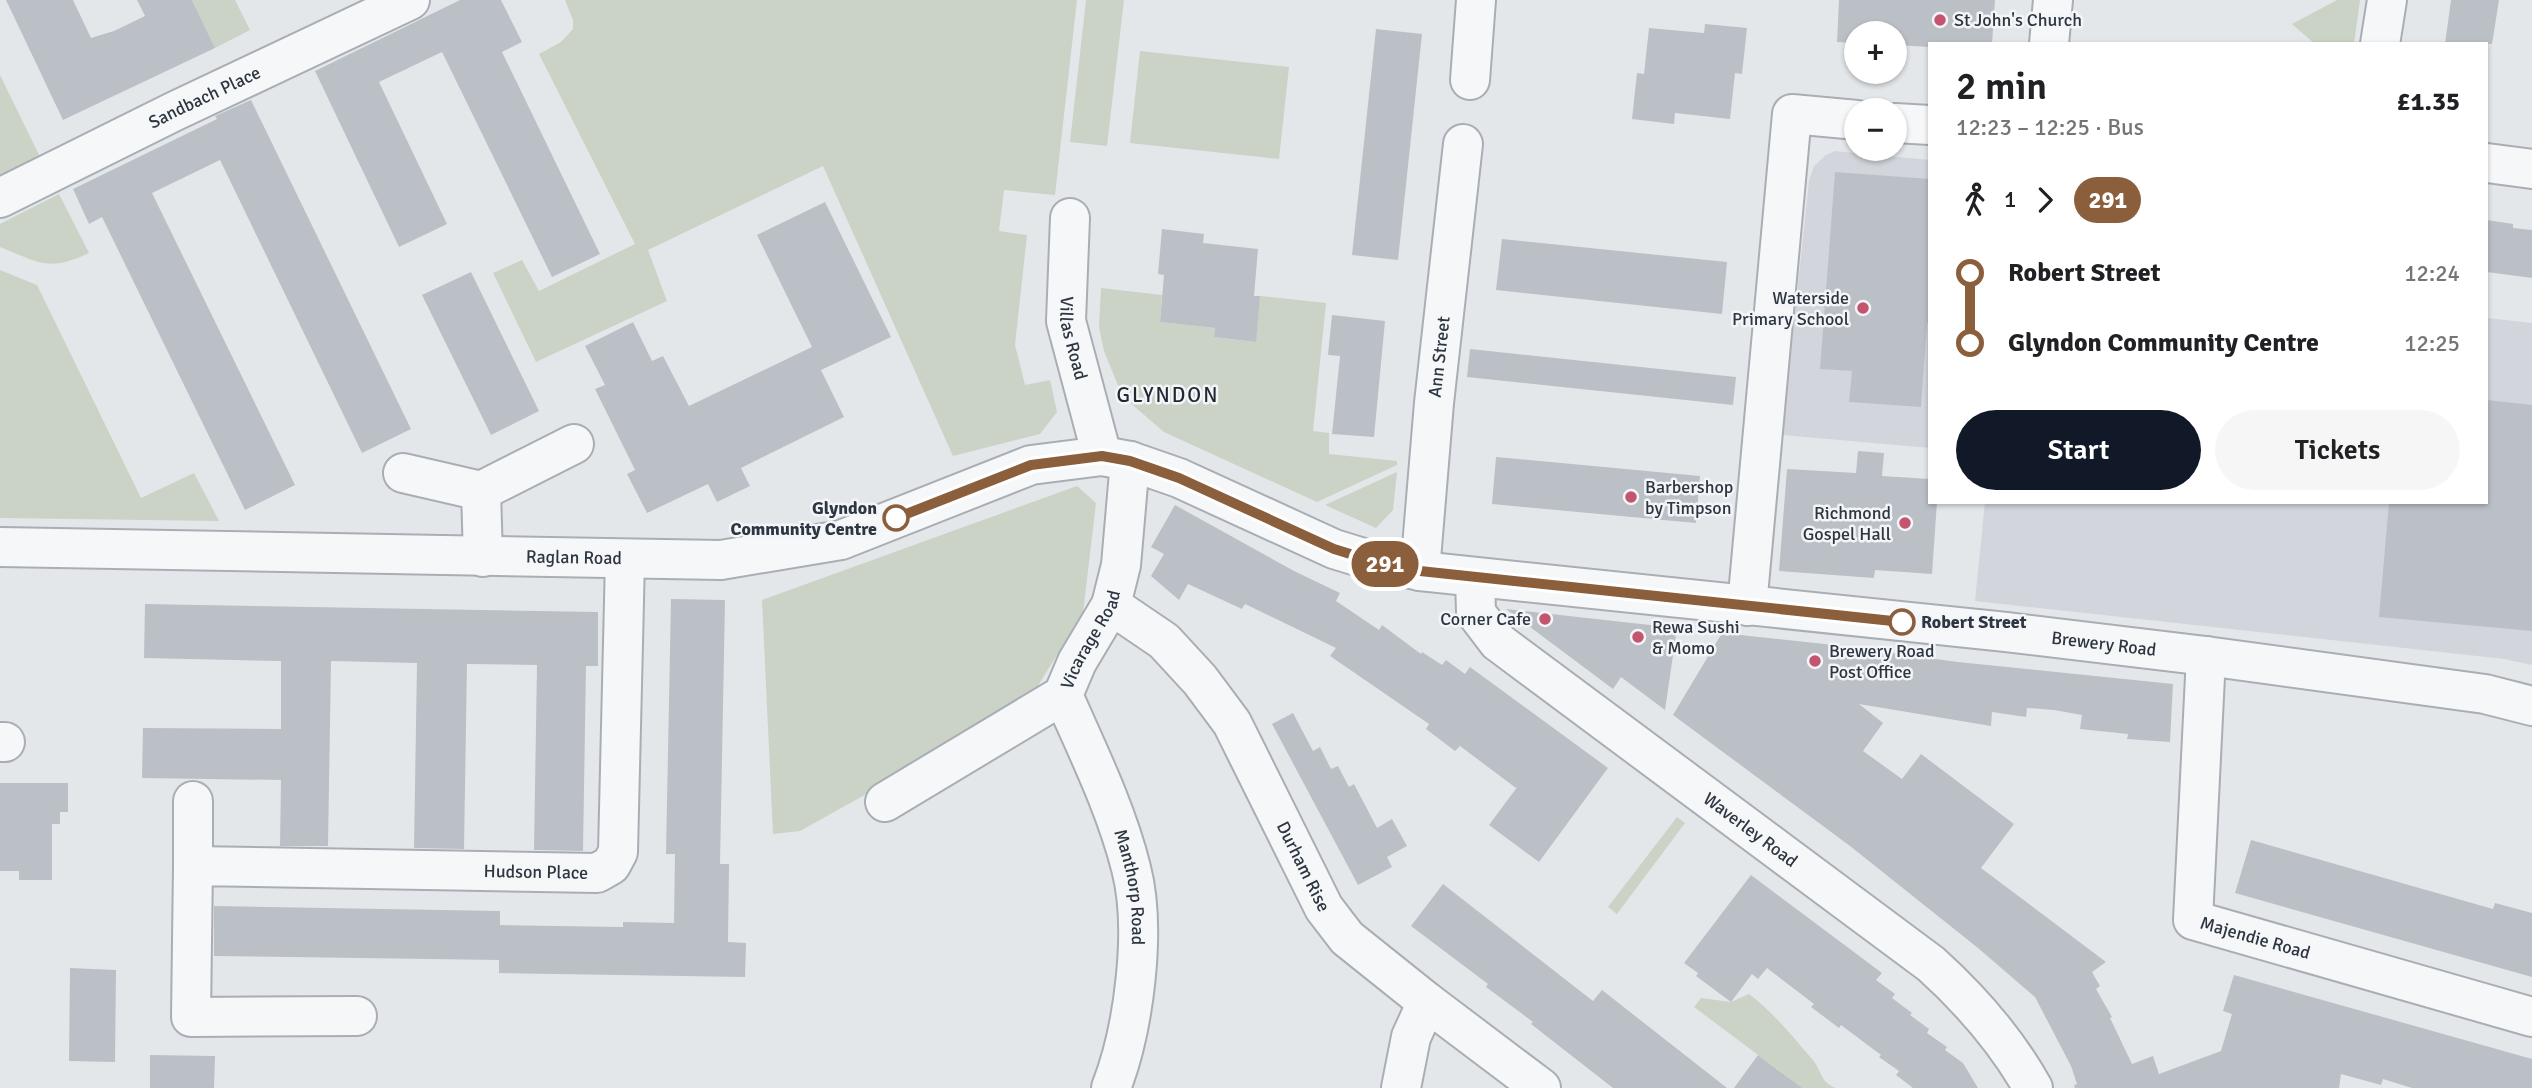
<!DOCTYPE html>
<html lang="en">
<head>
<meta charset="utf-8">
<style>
	:root { --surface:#fff; --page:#f6f6f6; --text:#202124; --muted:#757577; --accent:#111827 }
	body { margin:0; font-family:Signika,sans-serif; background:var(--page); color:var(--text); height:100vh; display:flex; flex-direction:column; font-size:26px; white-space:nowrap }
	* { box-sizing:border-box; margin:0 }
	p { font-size:23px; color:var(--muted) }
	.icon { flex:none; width:38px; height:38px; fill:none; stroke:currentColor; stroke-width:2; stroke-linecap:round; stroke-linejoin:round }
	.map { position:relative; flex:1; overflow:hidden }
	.panel { position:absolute; left:1928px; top:42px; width:560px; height:462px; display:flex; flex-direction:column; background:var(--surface); border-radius:0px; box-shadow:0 2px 5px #0004 }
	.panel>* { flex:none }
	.badge { padding:0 14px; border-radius:23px; font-size:24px; line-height:46px }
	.tools { position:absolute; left:1844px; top:21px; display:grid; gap:14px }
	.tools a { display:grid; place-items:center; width:63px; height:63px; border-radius:50%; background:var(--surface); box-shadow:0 2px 5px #0004; font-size:35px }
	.map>.badge { position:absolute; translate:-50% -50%; box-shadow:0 0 0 4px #fff }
	.legs { display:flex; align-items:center; gap:10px; height:77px; padding:0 28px; font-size:23px }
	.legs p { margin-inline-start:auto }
	.head { display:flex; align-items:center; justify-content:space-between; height:119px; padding:0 28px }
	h1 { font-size:38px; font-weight:600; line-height:52px }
	.cta { display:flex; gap:14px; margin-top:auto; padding:14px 28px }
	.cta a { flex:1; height:80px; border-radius:42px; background:var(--accent); color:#fff; font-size:28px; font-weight:600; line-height:80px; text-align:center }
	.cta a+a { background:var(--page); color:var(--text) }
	ul { padding:0 28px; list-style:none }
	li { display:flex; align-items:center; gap:24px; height:70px; font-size:26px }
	li i { display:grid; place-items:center; width:10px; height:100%; margin:0 9px; background:currentColor }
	li i::after { content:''; width:18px; height:18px; margin:-9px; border:5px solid; border-radius:50%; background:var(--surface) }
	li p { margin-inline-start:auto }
	li:first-child i { background:linear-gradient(#0000 50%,currentColor 0) }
	li:last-child i { background:linear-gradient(currentColor 50%,#0000 0) }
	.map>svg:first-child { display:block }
	.built { fill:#d2d6dc }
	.green { fill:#cad3c5 }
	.building { fill:#bbc0c7 }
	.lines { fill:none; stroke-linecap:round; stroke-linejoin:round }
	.minor-casing { stroke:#a9aeb4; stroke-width:42 }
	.minor { stroke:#f6f7f9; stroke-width:38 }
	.line-1-casing { stroke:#fff; stroke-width:16 }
	.line-1 { stroke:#8b5e3c; stroke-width:10 }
	.poi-dot { fill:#c3556e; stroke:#f3f5f8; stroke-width:2.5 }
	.stop-1-dot { fill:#fff; stroke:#8b5e3c; stroke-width:3.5 }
	.labels { text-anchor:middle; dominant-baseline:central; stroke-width:5; stroke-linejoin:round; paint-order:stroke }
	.poi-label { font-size:18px; fill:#2d3641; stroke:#f3f5f8; text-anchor:start }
	.street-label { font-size:18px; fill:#2d3641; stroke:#f3f5f8 }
	.stop-label { font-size:18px; font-weight:bold; fill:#2d3641; stroke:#f3f5f8; text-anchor:end }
	.quarter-label { font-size:21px; letter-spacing:2px; fill:#1f2732; stroke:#f3f5f8 }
</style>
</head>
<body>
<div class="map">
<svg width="2532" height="1088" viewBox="0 0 2532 1088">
	<rect width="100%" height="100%" fill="#e4e7ea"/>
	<path class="built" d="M1835 151 1930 160V448L1782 435 1809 181 1814 166 1826 155Z
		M2487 318 2532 323V665L2504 659 1975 601 1985 502H2487Z"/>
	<path class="green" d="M192 0H235L250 30 215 48Z
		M565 0H1077L1055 195 1004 190 999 231 1027 235 1015 345 1025 385 1050 380 1057 412 1040 434 953 456 823 166 648 250 667 301 536 362 493 273 522 260 539 291 635 244 539 54 561 42 573 29V20Z
		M1086 0H1124L1107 146 1070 142Z
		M2337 0H2360L2354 44H2315L2292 24Z
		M1140 51 1289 67 1279 159 1130 143Z
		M0 75 41 159 0 179Z
		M59 194 89 253C48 272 40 263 0 247V224Z
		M0 270 37 285 141 498 194 473 219 521 0 518Z
		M1101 288 1162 295 1160 322 1215 328 1214 337 1255 342 1260 296 1326 303 1313 431 1329 433V454L1397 461V465L1317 502 1164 432 1128 401 1119 388 1104 351 1099 327Z
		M1397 472 1393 510 1376 528 1325 505Z
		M1077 486 1096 503 1083 613 1026 705 800 831 773 834 762 600Z
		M1677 817 1685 823 1617 914 1608 907Z
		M1749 994C1773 1012 1792 1036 1812 1059 1823 1072 1818 1079 1835 1088H1790L1789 1078 1694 1007 1701 998 1731 1002Z"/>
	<path class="building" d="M6 0H73L91 38 114 31 145 16 137 0H192L215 48 63 120Z
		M460 0H501L522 42 502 52 600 254 552 277 442 52 379 82 447 224 399 247 315 71Z
		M1839 0H1995L1992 44H1930V47L1895 45V33H1857V43L1837 42Z
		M2451 0H2499L2492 44H2445Z
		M1705 24 1747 28 1742 74 1735 73 1730 119 1675 113 1674 124 1632 119 1637 73 1644 74 1649 28 1704 33Z
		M1376 29 1422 34 1398 260 1352 255Z
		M251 100 411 429 362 453 220 160 152 193 295 485 245 510 102 217 89 224 73 189 217 119 215 116Z
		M1835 172 1930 179V323H1927L1921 407 1849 402 1852 371 1820 369Z
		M825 202 891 337 821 370 844 417 741 468 750 486 717 502 708 484 647 513 627 474 635 470 595 389 605 385 585 346 633 322 652 361 663 356 689 406 812 347 757 235Z
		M2487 220 2513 224V228L2532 230V278L2487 272Z
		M1162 229 1204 234 1203 243 1258 249 1254 296H1260L1256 342 1214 337 1215 328 1160 322 1164 275 1158 274Z
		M1502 239 1727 262 1722 314 1496 290Z
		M471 272 539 411 491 435 422 295Z
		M1332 315 1385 321 1374 437 1332 434 1340 356 1328 355Z
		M1470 349 1736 377 1733 405 1467 377Z
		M2487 400 2532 405V631L2379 617 2389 502H2487Z
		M1858 451 1884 453 1882 476 1930 479V502H1937L1932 574 1875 570 1874 578 1779 571 1787 469 1856 473Z
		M1496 457 1700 476 1696 523 1492 504Z
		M1175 505 1294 571 1340 593 1336 601 1379 630 1382 625 1421 654 1422 652 1442 665 1446 660 1465 674 1470 667 1608 768 1539 862 1489 825 1518 786 1516 788 1460 746 1455 751 1426 729 1429 724 1330 656 1336 648 1245 604 1242 609 1188 584 1179 600 1151 576 1164 554 1151 547Z
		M671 599 725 600 720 864H729L728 942 746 943 745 977 499 973V960L214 956V906L500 911V925L623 927V922L674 923 675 854H666Z
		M145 604 598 612V666H586L583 851 534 850 537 665 467 664 464 849 414 848 417 663 331 661 328 846H280L281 780 142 778 143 728 281 729V661L144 658Z
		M1506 609 1677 628 1665 710 1621 677 1613 689Z
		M1722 633 1834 645 1958 662 2173 684 2170 742 2127 739 2128 734 2080 729 2082 715 2054 710 2027 708 2026 717 1992 712 1991 726 1859 704 1883 723 1863 751 1902 779 1921 754 2014 824 1981 868 2106 962 2092 972 2100 986 2096 989 2112 1017 2110 1018 2132 1064 2153 1056 2159 1074 2221 1051 2232 1014 2223 1011 2234 975 2532 1059V1088H2412L2383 1079 2381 1085 2341 1074 2339 1088H2075L2074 1085 2077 1084 2071 1066 2035 997 1978 948 1850 846 1673 715Z
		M1293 713 1313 751 1320 747 1331 769 1338 766 1349 787 1354 784 1377 828 1392 819 1407 846 1387 857 1392 867 1358 885 1272 724Z
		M0 783H68V812H60V824H52V880H19V871H0Z
		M2251 840 2493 909 2495 903 2532 913V977L2235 893Z
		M1751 875 1882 973 1876 980 1895 994 1892 998 1912 1013 1910 1015 1929 1029 1927 1033 1947 1047 1945 1050 1963 1063 1978 1088H1913L1896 1075 1899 1071 1879 1057 1881 1055 1841 1025 1839 1028 1811 1007 1814 1004 1767 968 1758 979 1752 974 1731 1002 1696 976 1698 973 1684 963Z
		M1443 884 1593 1001 1602 990 1727 1088H1613L1531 1024 1533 1022 1486 987 1488 984 1411 926Z
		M70 968 116 970 115 1062 69 1061Z
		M150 1055 215 1056 214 1088H150Z
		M1758 1055 1802 1088H1734Z"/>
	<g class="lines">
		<defs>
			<g id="minor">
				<path d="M2049 44 2053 0"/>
				<path d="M2380 44 2387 0"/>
				<path d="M1470 80 1476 0"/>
				<path d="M1895 123 1930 125"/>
				<path d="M2487 163 2532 169"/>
				<path id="s1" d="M0 198 175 111 410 0"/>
				<path id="s2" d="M1070 218 1066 321 1102 456"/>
				<path d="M403 473 481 491"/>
				<path d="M481 491 574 444"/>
				<path d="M481 491 483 557"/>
				<path id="s3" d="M0 547 721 560 841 540 1031 465 1102 456 1130 461 1179 478 1334 549 1373 561 1420 571 2006 632 2206 656 2485 694 2532 706"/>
				<path id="s4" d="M1420 571 1434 403 1463 144"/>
				<path id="s5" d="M1475 577 1476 613 1498 642 1931 964C1972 1001 2006 1040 2033 1088"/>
				<path id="s6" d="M1111 605 1164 641 1200 680 1232 723 1324 908 1347 938 1427 1002 1541 1088"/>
				<path d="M1747 606 1792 114 1857 120"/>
				<path id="s7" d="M2206 656 2193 920 2532 1017"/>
				<path id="s8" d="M1063 695C1088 752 1116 808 1131 868 1147 929 1134 1029 1111 1088"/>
				<path d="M0 742H5"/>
				<path id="s9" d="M885 802 1063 695 1077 662 1111 605 1121 565 1130 461"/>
				<path d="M193 866V801"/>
				<path id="s10" d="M357 1016 191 1017 193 866 597 873 611 865 618 852 625 559"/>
				<path d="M1401 1088 1411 1037 1427 1002"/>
			</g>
		</defs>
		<use href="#minor" class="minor-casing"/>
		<use href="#minor" class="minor"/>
	</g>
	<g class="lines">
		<defs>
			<path id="line-1" d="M896 518 1031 465 1102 456 1130 461 1179 478 1334 549 1373 561 1420 571 1902 622"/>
		</defs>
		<use href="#line-1" class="line-1-casing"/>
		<use href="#line-1" class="line-1"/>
	</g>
	<g class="poi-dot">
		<circle cx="1940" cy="20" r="7"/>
		<circle cx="1863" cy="308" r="7"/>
		<circle cx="1631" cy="497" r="7"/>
		<circle cx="1905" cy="523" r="7"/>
		<circle cx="1545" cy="619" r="7"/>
		<circle cx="1638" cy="637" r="7"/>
		<circle cx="1815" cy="661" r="7"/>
	</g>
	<g class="stop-1-dot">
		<circle cx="896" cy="518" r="12"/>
		<circle cx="1902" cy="622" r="12"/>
	</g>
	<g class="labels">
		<g class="poi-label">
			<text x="1954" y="20">St John's Church</text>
			<text x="1849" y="298" text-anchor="end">Waterside<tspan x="1849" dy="21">Primary School</tspan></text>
			<text x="1645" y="487">Barbershop<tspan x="1645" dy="21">by Timpson</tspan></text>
			<text x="1891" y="513" text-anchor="end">Richmond<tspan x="1891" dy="21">Gospel Hall</tspan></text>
			<text x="1531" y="619" text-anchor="end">Corner Cafe</text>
			<text x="1652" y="627">Rewa Sushi<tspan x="1652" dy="21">&amp; Momo</tspan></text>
			<text x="1829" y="651">Brewery Road<tspan x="1829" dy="21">Post Office</tspan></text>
		</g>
		<g class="street-label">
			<text stroke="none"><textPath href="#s1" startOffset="228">Sandbach Place</textPath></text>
			<text stroke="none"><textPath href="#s2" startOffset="121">Villas Road</textPath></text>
			<text stroke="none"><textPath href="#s4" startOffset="215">Ann Street</textPath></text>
			<text stroke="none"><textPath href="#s3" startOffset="574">Raglan Road</textPath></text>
			<text stroke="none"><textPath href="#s9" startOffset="270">Vicarage Road</textPath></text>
			<text stroke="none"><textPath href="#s3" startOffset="2146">Brewery Road</textPath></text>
			<text stroke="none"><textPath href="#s5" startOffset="387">Waverley Road</textPath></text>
			<text stroke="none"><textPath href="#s6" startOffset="331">Durham Rise</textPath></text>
			<text stroke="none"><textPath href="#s10" startOffset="660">Hudson Place</textPath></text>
			<text stroke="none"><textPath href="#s8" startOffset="205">Manthorp Road</textPath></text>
			<text stroke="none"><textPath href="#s7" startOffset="329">Majendie Road</textPath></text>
		</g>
		<g class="stop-label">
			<text x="877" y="508">Glyndon<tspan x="877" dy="21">Community Centre</tspan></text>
			<text x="1921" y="622" text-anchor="start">Robert Street</text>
		</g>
		<g class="quarter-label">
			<text x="1168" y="395">GLYNDON</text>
		</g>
	</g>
</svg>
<div class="tools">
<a>+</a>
<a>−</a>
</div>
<b class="badge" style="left:1385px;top:564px;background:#8b5e3c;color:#fff">291</b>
<section class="panel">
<div class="head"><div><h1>2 min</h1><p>12:23 – 12:25 · Bus</p></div><b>£1.35</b></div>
<div class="legs"><svg class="icon" aria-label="walk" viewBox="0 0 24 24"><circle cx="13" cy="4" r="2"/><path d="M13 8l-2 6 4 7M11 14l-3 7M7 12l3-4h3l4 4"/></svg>1<svg class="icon" aria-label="forward" viewBox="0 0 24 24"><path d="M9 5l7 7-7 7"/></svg><b class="badge" style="background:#8b5e3c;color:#fff">291</b></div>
<ul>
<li><i style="color:#8b5e3c"></i><b>Robert Street</b><p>12:24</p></li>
<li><i style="color:#8b5e3c"></i><b>Glyndon Community Centre</b><p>12:25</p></li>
</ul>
<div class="cta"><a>Start</a><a>Tickets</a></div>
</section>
</div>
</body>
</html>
